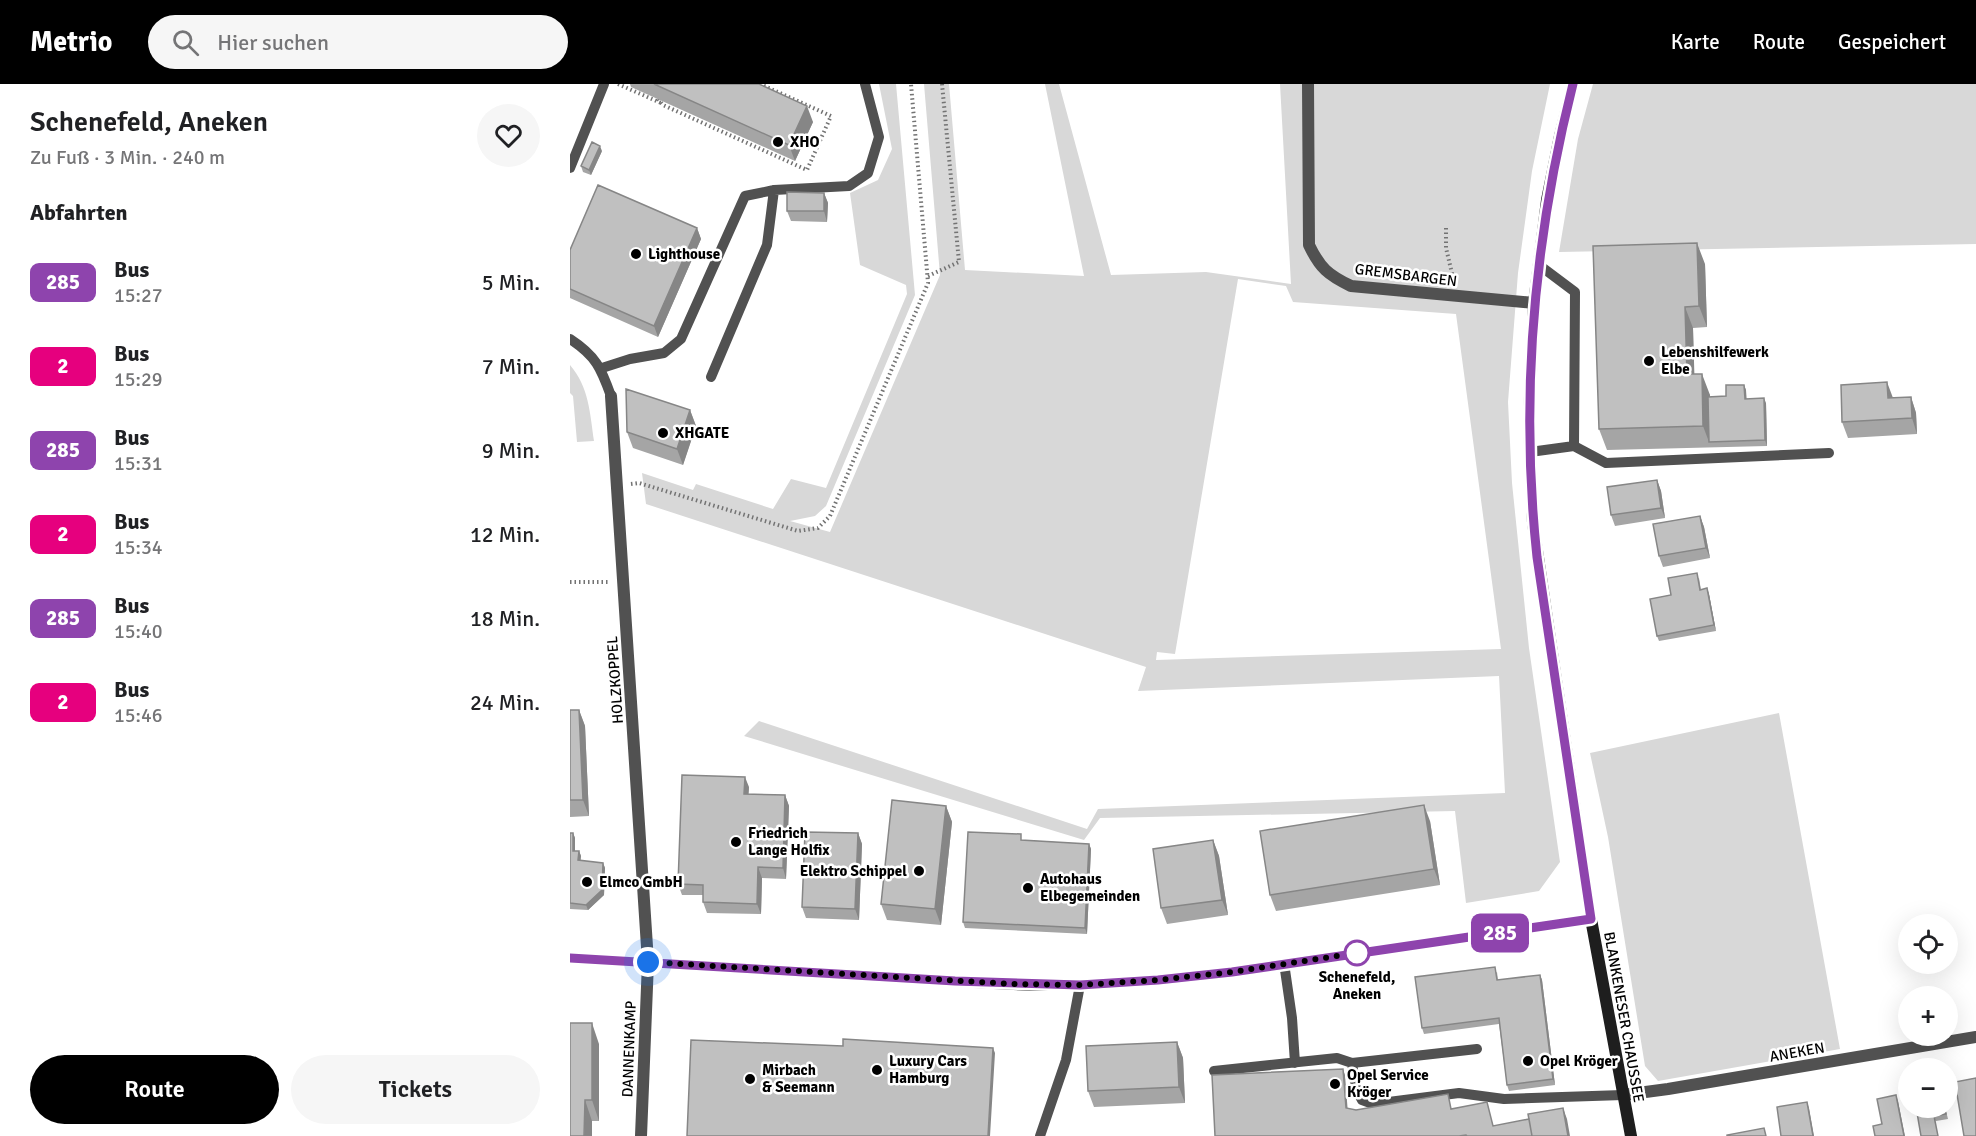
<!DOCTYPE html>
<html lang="de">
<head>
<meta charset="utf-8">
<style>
	:root { --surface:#fff; --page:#f6f6f6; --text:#202124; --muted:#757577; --accent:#000 }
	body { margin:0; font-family:Signika,sans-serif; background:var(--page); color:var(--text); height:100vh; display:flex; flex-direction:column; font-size:22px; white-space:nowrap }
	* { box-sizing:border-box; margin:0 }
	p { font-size:20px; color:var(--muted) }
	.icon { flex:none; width:33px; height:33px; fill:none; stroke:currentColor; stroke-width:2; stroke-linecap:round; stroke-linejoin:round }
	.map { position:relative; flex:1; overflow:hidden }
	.panel { display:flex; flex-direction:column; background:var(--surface); width:570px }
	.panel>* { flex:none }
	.badge { padding:0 12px; border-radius:9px; font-size:21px; line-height:39px }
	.fabs { position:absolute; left:1328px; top:830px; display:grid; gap:12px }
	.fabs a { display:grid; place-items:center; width:60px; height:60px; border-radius:50%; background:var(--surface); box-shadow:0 6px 24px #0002; font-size:30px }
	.you { position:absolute; width:30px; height:30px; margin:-15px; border:4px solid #fff; border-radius:50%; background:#1a73e8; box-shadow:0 0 0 9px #1a73e833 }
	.map>.badge { position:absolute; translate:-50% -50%; box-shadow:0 0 0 3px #fff }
	h2 { padding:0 30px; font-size:22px; line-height:54px }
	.round { display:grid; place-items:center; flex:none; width:63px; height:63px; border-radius:32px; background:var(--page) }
	.headline { display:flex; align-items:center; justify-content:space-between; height:102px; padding:0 30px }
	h1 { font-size:28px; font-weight:600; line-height:45px }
	.cta { display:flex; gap:12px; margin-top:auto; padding:12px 30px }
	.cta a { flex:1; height:69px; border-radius:36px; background:var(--accent); color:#fff; font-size:24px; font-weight:600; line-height:69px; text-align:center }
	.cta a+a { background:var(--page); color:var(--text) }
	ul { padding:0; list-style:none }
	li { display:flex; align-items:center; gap:18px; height:84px; padding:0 30px }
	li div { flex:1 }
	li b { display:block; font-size:22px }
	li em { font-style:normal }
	li .badge { min-width:66px; font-weight:700; text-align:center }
	header { display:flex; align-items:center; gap:36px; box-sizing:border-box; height:84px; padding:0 30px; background:var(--accent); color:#fff }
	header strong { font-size:28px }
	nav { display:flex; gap:33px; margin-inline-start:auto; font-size:21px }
	.search { width:420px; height:54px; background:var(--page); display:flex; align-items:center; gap:15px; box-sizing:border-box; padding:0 21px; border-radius:33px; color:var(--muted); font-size:22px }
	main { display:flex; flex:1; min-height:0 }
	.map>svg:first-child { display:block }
	.green { fill:#d8d8d8; fill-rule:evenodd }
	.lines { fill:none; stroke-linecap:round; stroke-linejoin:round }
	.path { stroke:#737373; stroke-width:4; stroke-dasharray:1.5 3; stroke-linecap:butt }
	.lane { stroke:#515151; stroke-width:10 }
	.street { stroke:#515151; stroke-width:12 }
	.secondary { stroke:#1e1e1e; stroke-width:12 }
	.wall { fill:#a5a5a5 }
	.shaded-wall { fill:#868686 }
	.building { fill:#c0c0c0; stroke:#868686; stroke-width:1.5 }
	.line-casing { stroke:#fff; stroke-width:14 }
	.line { stroke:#8e44ad; stroke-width:9 }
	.walk { stroke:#000; stroke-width:6; stroke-dasharray:0 10.8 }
	.poi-dot { fill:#000; stroke:#fff; stroke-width:2 }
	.stop-dot { fill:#fff; stroke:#8e44ad; stroke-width:3 }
	.labels { text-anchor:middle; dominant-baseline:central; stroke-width:5; stroke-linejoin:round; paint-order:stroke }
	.poi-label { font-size:15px; font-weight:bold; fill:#000; stroke:#fff; text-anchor:start }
	.street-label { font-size:15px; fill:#000; stroke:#fff }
	.stop-label { font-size:15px; font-weight:bold; fill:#000; stroke:#fff }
</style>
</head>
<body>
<header>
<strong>Metrio</strong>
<div class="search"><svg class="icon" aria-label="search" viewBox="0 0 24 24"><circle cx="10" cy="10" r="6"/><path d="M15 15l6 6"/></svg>Hier suchen</div>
<nav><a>Karte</a><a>Route</a><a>Gespeichert</a></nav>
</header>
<main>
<section class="panel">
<div class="headline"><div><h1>Schenefeld, Aneken</h1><p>Zu Fuß · 3 Min. · 240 m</p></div><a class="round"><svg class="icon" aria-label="heart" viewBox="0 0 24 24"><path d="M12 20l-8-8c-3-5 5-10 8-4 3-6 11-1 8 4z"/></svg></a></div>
<h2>Abfahrten</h2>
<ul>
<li><span class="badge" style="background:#8e44ad;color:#fff">285</span><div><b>Bus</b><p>15:27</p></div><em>5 Min.</em></li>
<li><span class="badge" style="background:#e6007e;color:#fff">2</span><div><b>Bus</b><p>15:29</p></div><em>7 Min.</em></li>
<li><span class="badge" style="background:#8e44ad;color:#fff">285</span><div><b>Bus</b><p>15:31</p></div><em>9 Min.</em></li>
<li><span class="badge" style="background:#e6007e;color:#fff">2</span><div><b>Bus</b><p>15:34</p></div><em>12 Min.</em></li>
<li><span class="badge" style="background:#8e44ad;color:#fff">285</span><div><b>Bus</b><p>15:40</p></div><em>18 Min.</em></li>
<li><span class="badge" style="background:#e6007e;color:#fff">2</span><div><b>Bus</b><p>15:46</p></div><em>24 Min.</em></li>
</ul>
<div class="cta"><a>Route</a><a>Tickets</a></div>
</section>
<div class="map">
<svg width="1406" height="1052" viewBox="0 0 1406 1052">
	<rect width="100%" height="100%" fill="#fff"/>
	<path class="green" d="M309 0H326L345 211 256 422 245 432 220 437 260 448 370 191 354 0H379L395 186 514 192 475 0H489L541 191 636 188 721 200 710 0H980L962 87 948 189 938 318 942 399 959 564 990 778 969 807 896 819 885 727 530 734 514 756 174 652 189 637 517 745 528 725 935 709 929 592 568 607 576 583 76 420 72 389 123 406 126 400 203 425 221 395 256 404 337 210 336 201 290 181 280 109 308 96 322 65ZM668 195 716 202 723 218 886 230 931 565 586 576 587 568 605 570Z
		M1023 0H1406V160L989 168 1008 55Z
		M0 281C19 303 20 329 24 357L7 358 3 312 0 309Z
		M1209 629 1270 965 1088 997 1075 982 1038 753 1020 669Z"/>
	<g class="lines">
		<path class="path" d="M48 0 91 19
			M88 15 93 21 237 86 261 32 190 0
			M876 144V164L884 198
			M358 192 389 178 372 0
			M61 400 69 399 228 447 248 444 260 432 358 199 341 0
			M0 498H38"/>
		<path class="lane" d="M0 84 34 0
			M0 255C26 272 31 284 41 312
			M32 284 60 275 94 269 111 255 175 112 204 106
			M141 293 197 161 204 106 279 102 298 89 309 53 295 0
			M1004 362 1036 379 1259 369
			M960 368 1004 362 1005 208 969 181
			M714 879 722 934 725 979
			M782 979 786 1005 792 1016 803 1020 889 1009 934 1015 1053 1011
			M644 987 767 974 782 979 907 965
			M470 1052 496 976 510 901"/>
		<path class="street" d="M738 0 739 161C750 184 758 191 781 202L964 219
			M41 312 78 878 71 1052
			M0 874 385 897 460 901H510L588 896 662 888 1021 835
			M1053 1011 1098 1005 1406 953"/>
		<path class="secondary" d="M1003 0 990 52 977 116 964 219 959 335 963 439 1021 835 1061 1052"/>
	</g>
	<path class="wall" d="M60 0H189L243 38 225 77 61 3Z
		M32 67 21 91 13 88 11 82Z
		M254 109 258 119 257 138 221 137 217 127Z
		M127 144 131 155 88 253 0 214V166Z
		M1135 180 1137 243 1123 244 1124 290 1140 311V313L1156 312 1174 301 1176 306V315L1196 319 1197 362 1037 366 1029 345Z
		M1341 313 1346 329 1347 350 1278 354 1272 338 1323 314Z
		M120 326 126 342 113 381 63 364 57 348Z
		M1087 396 1091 407 1095 434 1045 442 1041 431Z
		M1130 432 1134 443 1140 474 1093 483 1089 472Z
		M1129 494 1131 506 1137 504 1139 510 1146 547 1089 557 1087 552 1101 511Z
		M0 626H9L15 642 19 732 0 733Z
		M179 703 178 710 215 711 219 722 216 795 192 794 191 830 137 829 133 818V811H112L108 800Z
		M376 722 382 738 371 841 317 836 311 820Z
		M860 737 870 801 706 827 700 811Z
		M0 749H3L5 754V767H9L11 772 10 777 33 779 35 784 34 811 18 826 0 825Z
		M288 749 292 760 289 836 236 834 232 823Z
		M453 756 519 760 521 765 517 850 395 844 393 838Z
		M643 756 649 772 658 831 597 840 591 824Z
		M927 888 928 896 970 891 972 896 985 1001 939 1007 937 1001 929 940 854 950 852 944Z
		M607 958 613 974 615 1019 524 1023 518 1007Z
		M29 960V1037H22L0 1052Z
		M1346 1023H1375L1378 1035 1366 1037Z"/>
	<path class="shaded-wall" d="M237 22 243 38 225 77 219 61Z
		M30 62 32 67 21 91 19 86Z
		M254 109 258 119 257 138 254 127Z
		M127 144 131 155 88 253 84 242Z
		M1127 159 1135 180 1137 243 1129 222Z
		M1115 223 1123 244 1125 311 1117 290Z
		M1132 290 1140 311 1141 358H1139L1133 342Z
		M1317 298 1323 314H1318Z
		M1174 301 1176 306 1177 320 1175 315Z
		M1341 313 1346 329 1347 350 1342 334Z
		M1194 314 1196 319 1197 362 1195 356Z
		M120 326 126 342 113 381 107 365Z
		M1087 396 1091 407 1095 434 1091 424Z
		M1130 432 1134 443 1140 474 1136 464Z
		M1137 504 1139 510 1146 547 1144 541Z
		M9 626 15 642 19 732 13 716Z
		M175 693 179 703 178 721 174 710Z
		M215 711 219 722 216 795 213 784Z
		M854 721 860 737 870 801 864 785Z
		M376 722 382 738 371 841 365 825Z
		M3 749 5 754V772L3 767Z
		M288 749 292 760 289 836 285 825Z
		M643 756 649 772 658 831 652 816Z
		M519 760 521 765 517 850 515 844Z
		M9 767 11 772 10 782 8 776Z
		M33 779 35 784 34 811 18 826 16 821Z
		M188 783 192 794 191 830 187 820Z
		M970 891 972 896 985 1001 983 995Z
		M22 939 29 960V1037L22 1016Z
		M607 958 613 974 615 1019 609 1003Z
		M423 964 425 969 420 1052H418Z
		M773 985 775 991 778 1030 776 1024Z
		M1326 1011 1328 1017 1335 1052H1334Z
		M15 1016 22 1037V1052H14Z
		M1237 1018 1239 1024 1244 1052H1243Z
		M993 1024 997 1035 1000 1052H998Z"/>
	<path class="building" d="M84 0H189L237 22 219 61Z
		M22 58 30 62 19 86 11 82Z
		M28 101 127 144 84 242 0 205V166Z
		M217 108 254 109V127H217Z
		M1127 159 1129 222 1115 223 1117 290H1132L1133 342 1029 345 1023 162Z
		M1317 298 1318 314 1341 313 1342 334 1272 338 1271 301Z
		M1156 301H1174L1175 315 1194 314 1195 356 1139 358 1138 313 1156 312Z
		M56 305 120 326 107 365 57 348Z
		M1087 396 1091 424 1041 431 1037 403Z
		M1130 432 1136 464 1089 472 1083 440Z
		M1127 489 1130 506 1137 504 1144 541 1087 552 1080 515 1101 511 1098 494Z
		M0 626H9L13 716H0Z
		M112 691 175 693 174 710 215 711 213 784 188 783 187 820 133 818V801L108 800Z
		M322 716 376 722 365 825 311 820Z
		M854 721 864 785 700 811 690 747Z
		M235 748 288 749 285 825 232 823Z
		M398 748 451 750V756L519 760 515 844 393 838Z
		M0 749H3V767H9L8 776 33 779 32 806 16 821 0 819Z
		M643 756 652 816 591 824 583 765Z
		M925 883 927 896 970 891 983 995 937 1001 929 934 852 944 845 893Z
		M0 939H22V1016H15L14 1052H0Z
		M273 955 423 964 418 1052H117L121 956 273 962Z
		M607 958 609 1003 518 1007 516 962Z
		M773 985 776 1024 786 1026 878 1010 881 1025 917 1018 923 1042 959 1035 962 1052H897L896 1051 889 1052H645L642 991Z
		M1406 994V1052H1394L1385 998Z
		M1326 1011 1334 1052H1305L1303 1042 1312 1040 1307 1015Z
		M1237 1018 1243 1052H1211L1207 1023Z
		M1346 1023H1374L1376 1030 1364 1032 1368 1052H1351Z
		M993 1024 998 1052H962L958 1030Z
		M1194 1044 1196 1052H1157V1051Z"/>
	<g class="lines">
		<defs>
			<path id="line" d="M0 874 385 897 510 901 588 896 662 888 1021 835 967 473C950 315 964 154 1003 0"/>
		</defs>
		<use href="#line" class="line-casing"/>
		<use href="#line" class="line"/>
		<path class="walk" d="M78 878 442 900 510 901 588 896 662 888 787 869"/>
	</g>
	<g class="poi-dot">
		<circle cx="208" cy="58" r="6"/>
		<circle cx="66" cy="170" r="6"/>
		<circle cx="1079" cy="277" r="6"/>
		<circle cx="93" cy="349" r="6"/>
		<circle cx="166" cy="758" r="6"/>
		<circle cx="349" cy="787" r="6"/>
		<circle cx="17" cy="798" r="6"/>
		<circle cx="458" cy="804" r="6"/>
		<circle cx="958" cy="977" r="6"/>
		<circle cx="307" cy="986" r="6"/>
		<circle cx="180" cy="995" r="6"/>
		<circle cx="765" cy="1000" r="6"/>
	</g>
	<circle class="stop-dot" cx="787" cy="869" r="12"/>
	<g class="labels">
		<g class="poi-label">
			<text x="220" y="58">XHO</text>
			<text x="78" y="170">Lighthouse</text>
			<text x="1091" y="268">Lebenshilfewerk<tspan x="1091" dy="17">Elbe</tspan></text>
			<text x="105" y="349">XHGATE</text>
			<text x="178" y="749">Friedrich<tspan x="178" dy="17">Lange Holfix</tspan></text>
			<text x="337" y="787" text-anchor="end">Elektro Schippel</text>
			<text x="470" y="795">Autohaus<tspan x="470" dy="17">Elbegemeinden</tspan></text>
			<text x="29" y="798">Elmco GmbH</text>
			<text x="319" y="977">Luxury Cars<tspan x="319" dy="17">Hamburg</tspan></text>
			<text x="970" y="977">Opel Kröger</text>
			<text x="192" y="986">Mirbach<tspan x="192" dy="17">&amp; Seemann</tspan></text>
			<text x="777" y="991">Opel Service<tspan x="777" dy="17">Kröger</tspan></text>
		</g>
		<g class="street-label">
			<text transform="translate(836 191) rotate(7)">GREMSBARGEN</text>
			<text transform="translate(45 596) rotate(-94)">HOLZKOPPEL</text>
			<text transform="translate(1054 933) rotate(80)">BLANKENESER CHAUSSEE</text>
			<text transform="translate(59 965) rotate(-88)">DANNENKAMP</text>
			<text transform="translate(1227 968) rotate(-10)">ANEKEN</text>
		</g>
		<g class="stop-label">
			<text x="787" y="893">Schenefeld,<tspan x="787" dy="17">Aneken</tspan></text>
		</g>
	</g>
</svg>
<div class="fabs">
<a><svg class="icon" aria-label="locate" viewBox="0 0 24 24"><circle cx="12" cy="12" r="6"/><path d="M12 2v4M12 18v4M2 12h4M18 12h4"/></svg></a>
<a>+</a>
<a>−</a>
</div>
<div class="you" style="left:78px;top:878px"></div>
<b class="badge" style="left:930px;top:849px;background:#8e44ad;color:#fff">285</b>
</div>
</main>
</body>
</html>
